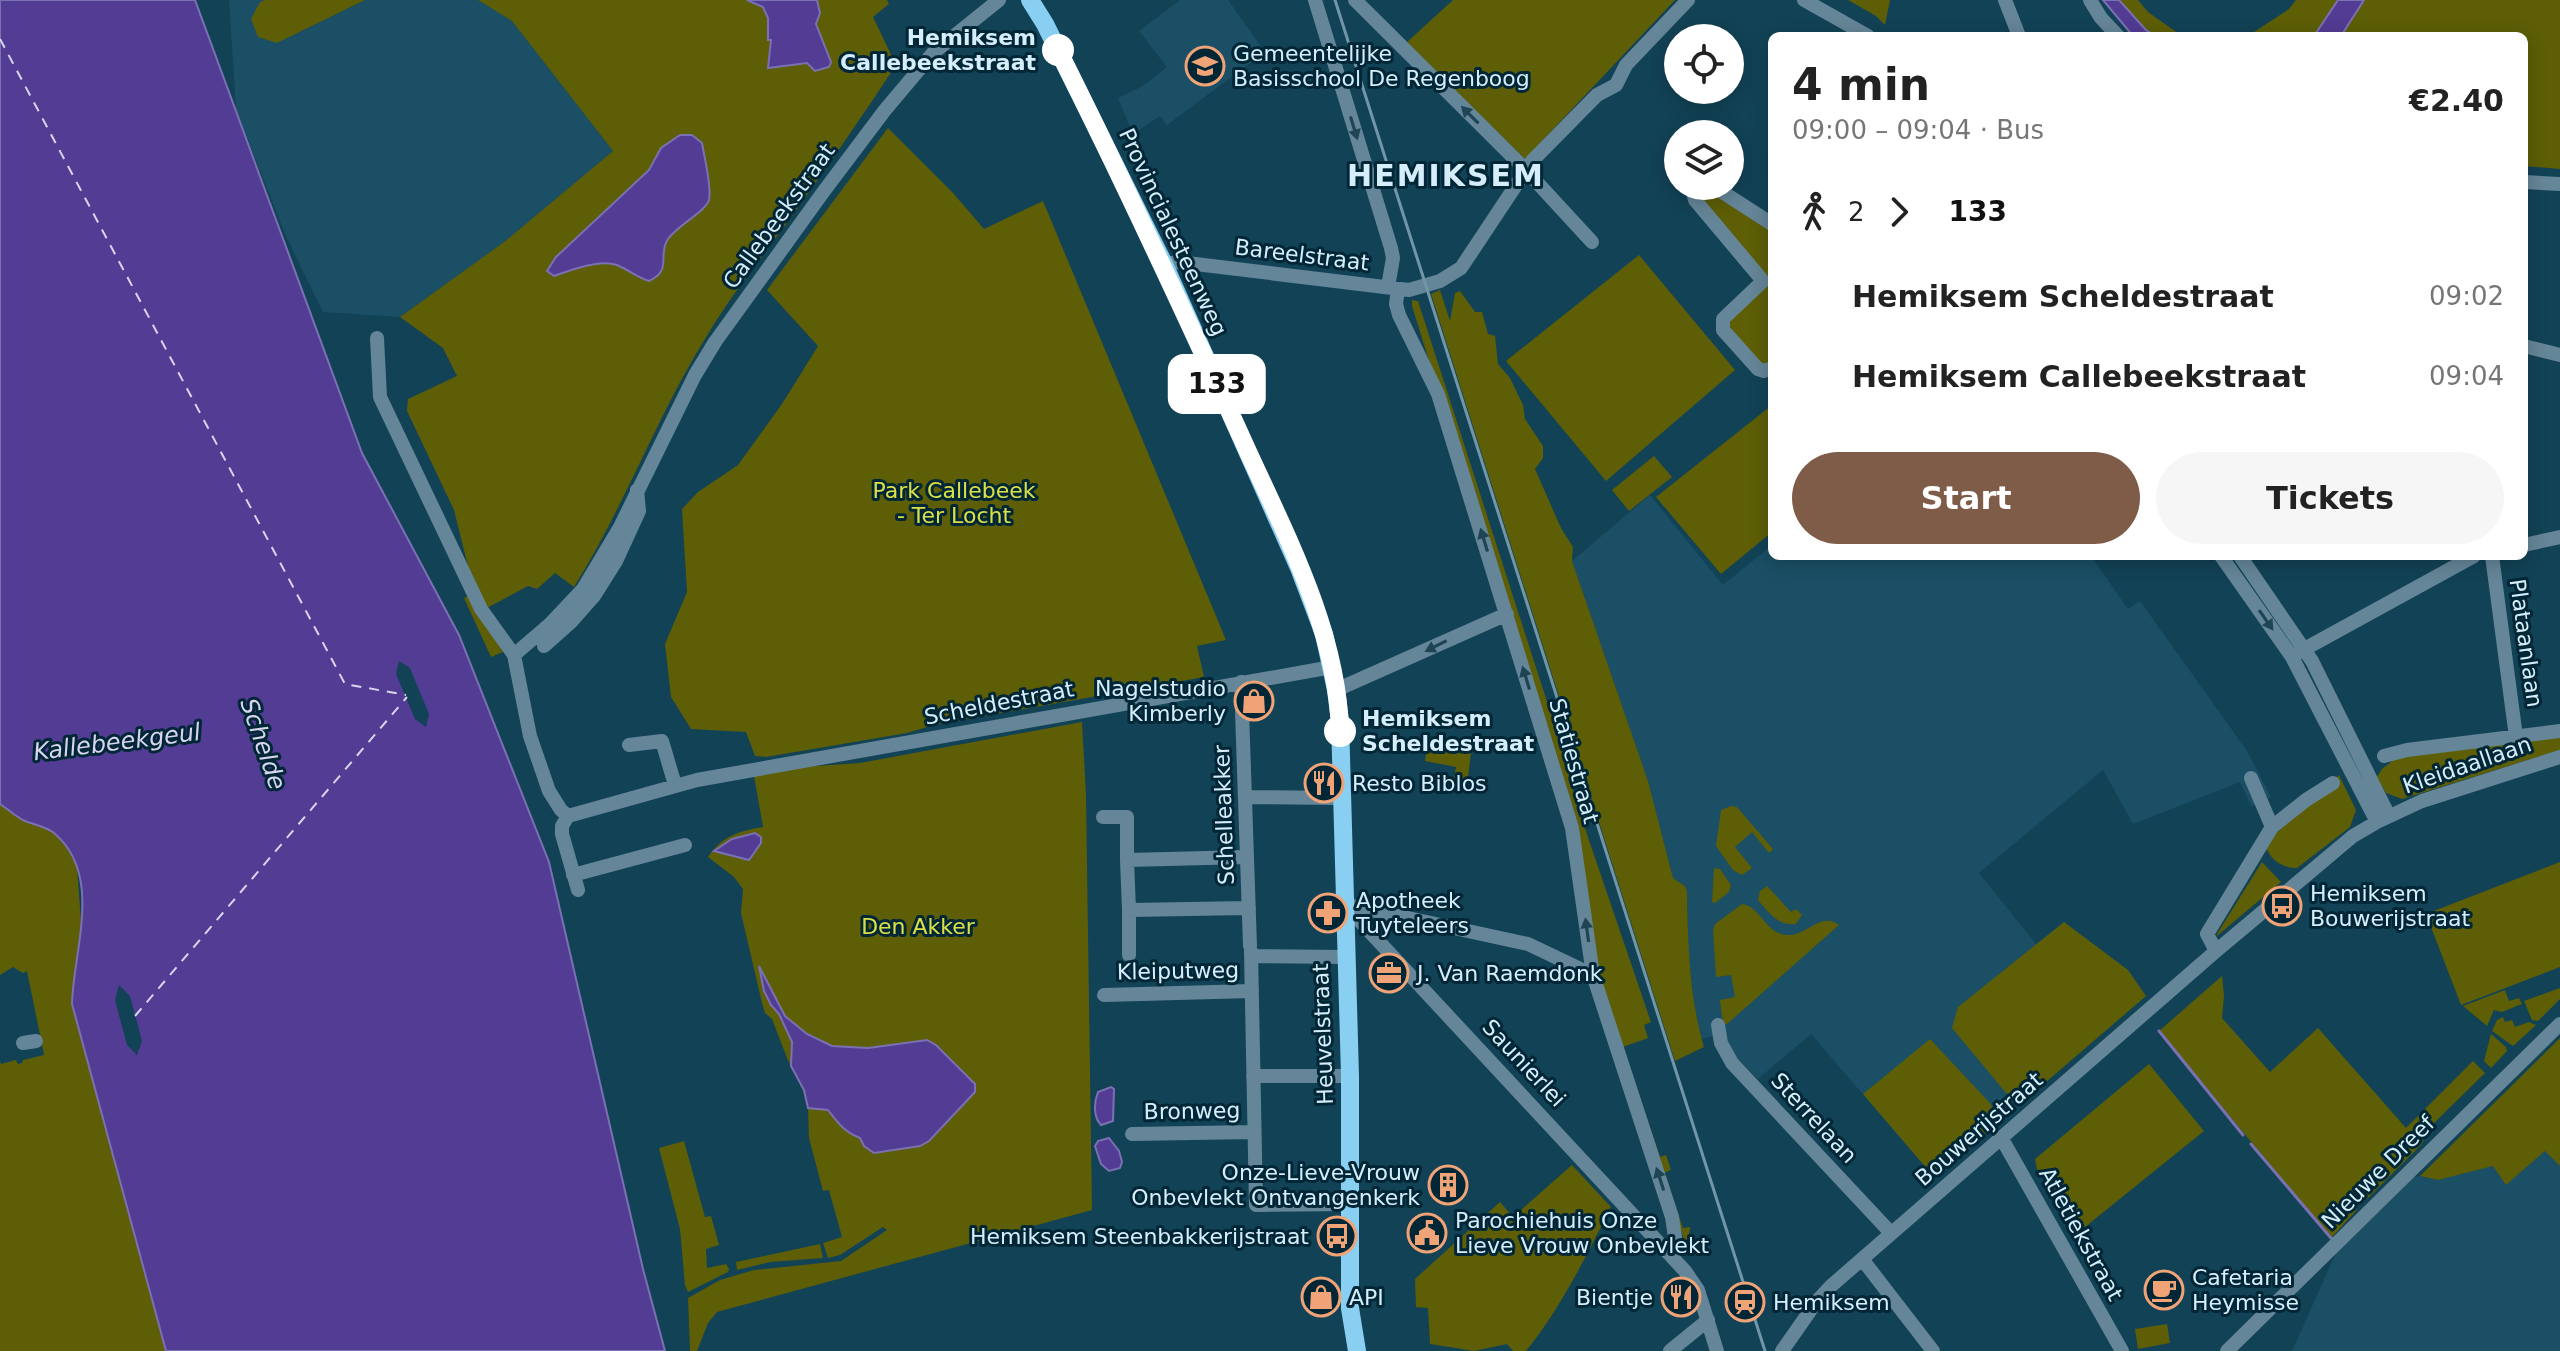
<!DOCTYPE html>
<html lang="en">
<head>
<meta charset="utf-8">
<style>
	:root { --surface:#fff; --page:#f6f6f6; --text:#222; --muted:#767676; --accent:#7e5c48 }
	body { margin:0; font-family:"DejaVu Sans",sans-serif; background:var(--page); color:var(--text); height:100vh; display:flex; flex-direction:column; font-size:30px; white-space:nowrap }
	* { box-sizing:border-box; margin:0 }
	p { font-size:26px; color:var(--muted) }
	.icon { flex:none; width:44px; height:44px; fill:none; stroke:currentColor; stroke-width:2; stroke-linecap:round; stroke-linejoin:round }
	.map { position:relative; flex:1; overflow:hidden }
	.side { position:absolute; left:1768px; top:32px; width:760px; height:528px; display:flex; flex-direction:column; background:var(--surface); border-radius:12px; box-shadow:0 4px 20px #0003 }
	.side>* { flex:none }
	.badge { padding:0 16px; border-radius:12px; font-size:28px; line-height:52px }
	.tools { position:absolute; left:1664px; top:24px; display:grid; gap:16px }
	.tools a { display:grid; place-items:center; width:80px; height:80px; border-radius:50%; background:var(--surface); box-shadow:0 4px 20px #0003; font-size:40px }
	.map>.badge { position:absolute; translate:-50% -50%; box-shadow:0 0 0 4px #fff }
	.legs { display:flex; align-items:center; gap:12px; height:88px; padding:0 24px; font-size:26px }
	.legs p { margin-inline-start:auto }
	.head { display:flex; align-items:center; justify-content:space-between; height:136px; padding:0 24px }
	h1 { font-size:44px; font-weight:700; line-height:60px }
	.primary-button { display:flex; gap:16px; margin-top:auto; padding:16px 24px }
	.primary-button a { flex:1; height:92px; border-radius:48px; background:var(--accent); color:#fff; font-size:32px; font-weight:700; line-height:92px; text-align:center }
	.primary-button a+a { background:var(--page); color:var(--text) }
	ul { padding:0 24px; list-style:none }
	li { display:flex; align-items:center; gap:28px; height:80px; font-size:30px }
	li i { display:grid; place-items:center; width:12px; height:100%; margin:0 10px; background:currentColor }
	li i::after { content:''; width:20px; height:20px; margin:-10px; border:6px solid; border-radius:50%; background:var(--surface) }
	li p { margin-inline-start:auto }
	li:first-child i { background:linear-gradient(#0000 50%,currentColor 0) }
	li:last-child i { background:linear-gradient(currentColor 50%,#0000 0) }
	.map>svg:first-child { display:block }
	.built { fill:#1a4f65 }
	.green { fill:#5d5e06 }
	.water { fill:#523c94; stroke:#7a71b3; stroke-width:2 }
	.pier { fill:#124256 }
	.lines { fill:none; stroke-linecap:round; stroke-linejoin:round }
	.stream { stroke:#7a71b3; stroke-width:3 }
	.ferry { stroke:#d8d5ee; stroke-width:2; stroke-dasharray:10 8; stroke-linecap:butt }
	.minor { stroke:#658698; stroke-width:14 }
	.major { stroke:#88cff2; stroke-width:18 }
	.rail { stroke:#7296a7; stroke-width:3 }
	.oneway { fill:#1f4454 }
	.line-1-casing { stroke:#fff; stroke-width:18 }
	.line-1 { stroke:#fff; stroke-width:12 }
	.stop-1-dot { fill:#fff; stroke:#fff; stroke-width:4 }
	.labels { text-anchor:middle; dominant-baseline:central; stroke-width:6; stroke-linejoin:round; paint-order:stroke }
	.stop-label { font-size:22px; font-weight:bold; fill:#d6eefb; stroke:#012737; text-anchor:end }
	.poi-label { font-size:22px; fill:#d6eefb; stroke:#012737; text-anchor:start }
	.street-label { font-size:22px; fill:#d6eefb; stroke:#012737 }
	.park-label { font-size:22px; fill:#dce046; stroke:#012737 }
	.water-label { font-size:24px; font-style:italic; fill:#d8d5ee; stroke:#012737 }
	.district-label { font-size:30px; font-weight:bold; letter-spacing:2px; fill:#d6eefb; stroke:#012737 }
</style>
</head>
<body>
<div class="map">
<svg width="2560" height="1351" viewBox="0 0 2560 1351">
	<rect width="100%" height="100%" fill="#124256"/>
	<path class="built" d="M229 0H265L260 2 277 43 365 0H478L512 21 613 151 504 242 400 317 323 312 285 234 236 109Z
		M1180 0H1228L1265 52 1167 125 1160 116 1133 134 1118 98 1143 86 1167 67 1139 31Z
		M1650 495 1723 585 1772 545V556H2091L2128 609 2140 601 2247 751 2271 797 2251 806 2240 782 2133 824 2103 770 1979 873 2036 944 2064 922 2128 970 2146 996 1934 1177 1811 1034 1758 1079 1734 1055 1725 1033 1701 1039 1694 1003 1688 948 1687 891 1685 886 1673 878 1648 781 1572 561Z
		M2545 1151 2560 1166V1351H2292L2343 1237 2407 1177 2420 1176 2438 1180Z"/>
	<path class="green" d="M265 0H365L277 43 258 37 251 19 260 2Z
		M478 0H887L889 4 873 17 896 65C861 118 826 169 789 220 761 258 732 294 708 334 657 415 625 506 574 587L555 573 537 589 528 586 485 609 472 582 454 510 407 411 408 399 457 376 443 348 400 317 504 242 613 151 512 21Z
		M1453 0H1675L1525 159 1406 43Z
		M1848 0H1890L1885 25 1876 16Z
		M2107 0H2138L2148 12 2182 36H2139Z
		M2296 0H2560V169L2524 166V36H2248L2289 9Z
		M888 128 953 193 984 229 1043 201 1226 640 1197 646 1204 677 934 725 907 733 766 757 755 756 746 732 691 729 671 697 665 644 687 592 682 509 698 492 738 465 782 404 818 346 767 290Z
		M1698 186H1713L1772 224V368L1764 371 1723 330 1763 281 1695 189Z
		M1639 255 1735 370 1606 481 1506 361Z
		M1440 290 1450 321 1455 293 1460 291 1475 312H1482L1488 334 1495 336 1498 364 1510 378 1523 405 1525 419 1543 446V458L1535 469 1561 528 1573 547 1572 561 1648 781 1673 878 1685 886 1687 891C1688 943 1689 996 1704 1047L1675 1061 1431 294Z
		M1412 300 1418 301 1560 742 1577 805 1651 1022 1644 1025 1648 1038 1623 1047 1660 1157 1666 1155 1671 1170 1664 1173 1683 1228 1690 1227 1688 1244 1690 1251 1688 1252 1598 976 1575 831 1412 306Z
		M1772 405V532L1721 574 1656 497Z
		M1654 456 1672 477 1629 511 1612 490Z
		M468 596 503 652 491 657 464 598Z
		M1082 722 1086 794 1092 1210 717 1312 708 1323 697 1351H690L688 1298 720 1280 754 1270 841 1261 887 1230 883 1227 840 1255 828 1258 823 1243 842 1237 829 1190 823 1191 809 1138 808 1108 803 1090 787 1058 772 1019 765 1013 762 1003 741 913 743 889 734 877 708 857C722 836 739 831 763 827L754 776 801 767 860 763Z
		M2560 736V750L2402 799 2386 793 2377 777 2382 769 2396 758Z
		M1428 740 1456 743 1459 747 1463 743 1472 744 1467 785 1453 782 1456 767 1425 761Z
		M2339 775 2356 810 2350 827 2297 868C2283 868 2271 861 2266 847L2274 835Z
		M0 804 22 820 41 825 54 833 67 848 77 867 82 935 72 1004 166 1351H0V1061L1 1064 16 1060 18 1064 22 1063 23 1060 44 1055 27 971 23 973 13 967 0 975Z
		M1731 806 1737 807 1773 849 1769 853 1752 832 1735 847 1752 868 1742 875 1733 870 1716 846 1721 810Z
		M2262 862 2281 882 2217 936V934Z
		M2560 862V967L2461 1005 2426 914Z
		M1714 868 1720 869 1731 885 1729 892 1715 903 1712 902Z
		M1767 886 1791 912 1796 909 1802 915 1796 924C1778 926 1769 913 1758 900L1760 891Z
		M1742 904C1762 907 1764 933 1787 935 1807 936 1821 911 1839 925L1727 1024H1723L1720 1000 1735 997 1731 975 1716 977 1713 930 1715 924Z
		M2064 922 2128 970 2146 996 2025 1100 2006 1093 1952 1028 1958 1007Z
		M2222 976 2224 996 2222 1018 2270 1072 2318 1028 2406 1128 2473 1061 2485 1073 2431 1126 2421 1145 2367 1199 2359 1198 2356 1211 2331 1238 2159 1031Z
		M2560 988V999L2538 1021 2532 1020 2524 1001Z
		M2505 990 2509 1001 2519 998 2522 1004 2502 1012 2494 1010 2487 1026 2463 1006Z
		M2503 1017 2505 1022 2512 1020 2515 1027 2529 1022 2536 1025 2513 1046 2492 1031 2497 1020Z
		M2491 1034 2506 1047 2507 1051 2491 1068 2484 1061Z
		M2560 1038V1166L2545 1151 2506 1185 2493 1166 2438 1180 2420 1176Z
		M1930 1039 1990 1103 1996 1115 1997 1124 1934 1177 1863 1094Z
		M2149 1064 2204 1131 2085 1227 2037 1169 2035 1159Z
		M684 1141 705 1217 711 1216 719 1245 706 1249 707 1268 726 1264 729 1269 728 1272 688 1292 685 1285 680 1229 659 1148Z
		M1572 1165 1611 1207C1586 1256 1561 1308 1526 1351H1513L1507 1344 1474 1351 1430 1344 1428 1308 1416 1307 1415 1279 1500 1202 1513 1217Z
		M820 1244 823 1258 770 1262 737 1270 736 1262Z
		M2167 1324 2170 1343 2138 1349 2135 1329Z"/>
	<path class="water" d="M0 0H195L362 453 459 635 549 862 643 1269 665 1351H166L72 1004C73 951 104 875 54 833 45 826 35 825 25 821 16 817 8 809 0 804Z
		M747 0H817L820 13 816 24 831 62 829 67 815 71 807 63 768 68 771 40H768V18L763 7Z
		M2103 0H2119L2146 30 2156 36H2133Z
		M2338 0H2364L2341 36H2314Z
		M680 135H692L702 143C704 156 712 187 709 200 705 212 678 225 668 239 657 255 673 270 649 281 637 277 630 271 619 266 602 258 571 270 554 276L547 271 556 257 649 170 661 148Z
		M755 833 761 837V843L749 860 714 851 732 839Z
		M759 966 785 1016 807 1034 832 1046 868 1048 927 1040 936 1045 975 1084V1092L929 1141 920 1146 874 1153 864 1146 860 1138C844 1132 838 1123 828 1110L808 1108 804 1090 791 1066 792 1042 779 1014 771 1005 764 991Z
		M1111 1087 1114 1089 1113 1121 1101 1125C1093 1117 1094 1102 1098 1092Z
		M1109 1138 1119 1151 1122 1162 1120 1168 1109 1171 1101 1164 1095 1146 1098 1141Z"/>
	<path class="pier" d="M399 661 410 668 419 690 429 714 426 727 415 719 396 674Z
		M119 985 130 996 142 1041 137 1055 127 1045 115 1000Z"/>
	<g class="lines">
		<path class="stream" d="M2159 1031 2243 1135
			M2251 1144 2331 1238"/>
		<path class="ferry" d="M0 39 345 684 406 695
			M135 1016 407 697"/>
		<path class="minor" d="M1315 0 1391 248 1393 258 1388 287
			M1355 0 1521 165 1592 242
			M1804 0 1868 36
			M2005 0 2019 36
			M2090 0 2101 18 2118 36
			M2524 182 2560 184
			M1698 186 1693 192 1695 200 1763 281 1723 319V330L1758 369 1764 371 1772 368
			M1713 186 1772 224
			M1164 264 1179 262 1409 290 1440 281 1461 268 1532 161 1597 95 1616 85 1626 65 1688 0
			M1398 289 1396 304 1399 315 1438 394 1572 828 1593 975 1672 1217 1675 1237 1669 1254
			M377 338 380 397 481 609 514 655 530 736 549 791 561 810 568 816
			M2524 346 2560 355
			M2524 545 2560 537
			M2221 556 2292 657 2377 822
			M2240 556 2312 661 2389 816
			M2492 556 2516 737
			M544 646 572 621 594 596 616 561 639 511 637 490
			M2299 652 2474 556
			M514 655 550 624 583 589 620 527 695 375 715 342 824 191 885 110 933 53 999 0
			M1241 682 1250 946
			M1336 690 1507 614
			M629 745 662 741 675 785
			M2384 756 2407 750 2560 731
			M2251 778 2272 827
			M1247 797 1342 798
			M568 816 697 780 1332 667
			M568 816 562 826V834L578 890
			M1103 817H1127V860
			M1247 857 1127 860 1129 910 1249 908
			M573 875 685 845
			M1344 904 1685 1271 1698 1290 1717 1351
			M1348 905 1528 944 1593 975
			M1129 910V955
			M1251 951 1256 1205 1349 1204
			M2216 951 2207 934 2272 827 2306 800 2333 783
			M1252 956 1345 957
			M1104 995 1252 991
			M1718 1025 1721 1043 1732 1063 1891 1233
			M23 1043 36 1041
			M1253 1076H1350
			M1132 1134 1254 1132
			M2002 1139 2122 1351
			M1862 1259 1933 1351
			M1670 1351 1708 1320
			M1782 1351 1817 1301 1831 1286 2216 951 2353 836 2377 822 2422 801 2560 757
			M2227 1351 2560 1024"/>
		<path class="major" d="M1030 0 1045 24 1164 264 1299 568 1324 634 1336 690 1340 721 1350 1076V1308L1357 1351"/>
		<path class="rail" d="M1335 0 1765 1351"/>
	</g>
	<defs><path id="oneway-solid" d="M-6-.8H1V-3.2L6.5 0L1 3.2V.8H-6Z" transform="scale(2)"/></defs>
	<g class="oneway">
		<use href="#oneway-solid" transform="translate(1470 115) rotate(-135)"/>
		<use href="#oneway-solid" transform="translate(1354 128) rotate(73)"/>
		<use href="#oneway-solid" transform="translate(1484 540) rotate(-107)"/>
		<use href="#oneway-solid" transform="translate(2266 620) rotate(55)"/>
		<use href="#oneway-solid" transform="translate(1436 646) rotate(153)"/>
		<use href="#oneway-solid" transform="translate(1526 678) rotate(-107)"/>
		<use href="#oneway-solid" transform="translate(1587 930) rotate(-98)"/>
		<use href="#oneway-solid" transform="translate(1660 1179) rotate(-108)"/>
	</g>
	<g class="lines">
		<defs>
			<path id="line-1" d="M1058 50C1122 177 1181 305 1240 434 1282 528 1337 626 1340 731"/>
		</defs>
		<use href="#line-1" class="line-1-casing"/>
		<use href="#line-1" class="line-1"/>
	</g>
	<defs>
		<symbol id="school-ring" viewBox="-11 -11 22 22"><circle r="9.5" fill="#012737" stroke="#efa377" stroke-width="1.5"/><path d="M0-5L7-2L0 1L-7-2ZM-4 1L0 2.5L4 1V4Q0 6-4 4Z" fill="#efa377"/></symbol>
		<symbol id="shop-ring" viewBox="-11 -11 22 22"><circle r="9.5" fill="#012737" stroke="#efa377" stroke-width="1.5"/><path d="M-5-2.5h2.3a2.7 3.5 0 0 1 5.4 0H5L5.5 6h-11ZM-1.5-2.5h3a1.5 2.3 0 0 0-3 0Z" fill="#efa377"/></symbol>
		<symbol id="restaurant-ring" viewBox="-11 -11 22 22"><circle r="9.5" fill="#012737" stroke="#efa377" stroke-width="1.5"/><path d="M-5-6h1v4h1v-4h1v4h1v-4h1v5L-1.5 .5V6h-2V.5L-5-1ZM5-6V6H3V1.5H1.5Q1.5-4 5-6Z" fill="#efa377"/></symbol>
		<symbol id="bus-ring" viewBox="-11 -11 22 22"><circle r="9.5" fill="#012737" stroke="#efa377" stroke-width="1.5"/><path d="M-5-6H5V4H4V6H2V4H-2V6H-4V4H-5ZM-3.5-4V0h7V-4ZM-3.5 1.2v1.5H-2V1.2ZM2 1.2v1.5H3.5V1.2Z" fill="#efa377"/></symbol>
		<symbol id="pharmacy-ring" viewBox="-11 -11 22 22"><circle r="9.5" fill="#012737" stroke="#efa377" stroke-width="1.5"/><path d="M-2-6h4v4h4v4h-4v4h-4v-4h-4v-4h4Z" fill="#efa377"/></symbol>
		<symbol id="office-ring" viewBox="-11 -11 22 22"><circle r="9.5" fill="#012737" stroke="#efa377" stroke-width="1.5"/><path d="M-6-3h4V-5.5h4V-3h4V5H-6ZM-1-4.5V-3h2v-1.5ZM-6 0V1H6V0Z" fill="#efa377"/></symbol>
		<symbol id="building-ring" viewBox="-11 -11 22 22"><circle r="9.5" fill="#012737" stroke="#efa377" stroke-width="1.5"/><path d="M-4-6H4V6H1V3H-1V6H-4ZM-2.5-4.3h1.7v1.8h-1.7ZM.8-4.3h1.7v1.8H.8ZM-2.5-1h1.7V.8h-1.7ZM.8-1h1.7V.8H.8Z" fill="#efa377"/></symbol>
		<symbol id="civic-ring" viewBox="-11 -11 22 22"><circle r="9.5" fill="#012737" stroke="#efa377" stroke-width="1.5"/><path d="M-.6-6.5H3V-4.5H.6V-3L4-1V1h2V6H-6V1h2V-1L-.6-3ZM-1.2 2.5V6h2.4V2.5Z" fill="#efa377"/></symbol>
		<symbol id="cafe-ring" viewBox="-11 -11 22 22"><circle r="9.5" fill="#012737" stroke="#efa377" stroke-width="1.5"/><path d="M-5.5-4.5H6V0H3Q3 3.5 0 3.5H-2.5Q-5.5 3.5-5.5 0ZM3-3.2v2h1.7v-2ZM-6 4.5H4V6H-6Z" fill="#efa377"/></symbol>
		<symbol id="station-ring" viewBox="-11 -11 22 22"><circle r="9.5" fill="#012737" stroke="#efa377" stroke-width="1.5"/><path d="M-3-6H3Q5-6 5-4V2Q5 4 3 4L4.5 6H3L1.5 4h-3L-3 6H-4.5L-3 4Q-5 4-5 2V-4Q-5-6-3-6ZM-3.5-4v3h7v-3ZM-3.5 1v1.5H-2V1ZM2 1v1.5H3.5V1Z" fill="#efa377"/></symbol>
	</defs>
	<g fill-rule="evenodd">
		<use href="#school-ring" x="1183" y="44" width="44" height="44"/>
		<use href="#shop-ring" x="1232" y="679" width="44" height="44"/>
		<use href="#restaurant-ring" x="1302" y="761" width="44" height="44"/>
		<use href="#bus-ring" x="2260" y="884" width="44" height="44"/>
		<use href="#pharmacy-ring" x="1306" y="891" width="44" height="44"/>
		<use href="#office-ring" x="1367" y="951" width="44" height="44"/>
		<use href="#building-ring" x="1426" y="1163" width="44" height="44"/>
		<use href="#civic-ring" x="1405" y="1211" width="44" height="44"/>
		<use href="#bus-ring" x="1315" y="1214" width="44" height="44"/>
		<use href="#cafe-ring" x="2142" y="1268" width="44" height="44"/>
		<use href="#shop-ring" x="1299" y="1275" width="44" height="44"/>
		<use href="#restaurant-ring" x="1659" y="1275" width="44" height="44"/>
		<use href="#station-ring" x="1723" y="1280" width="44" height="44"/>
	</g>
	<g class="stop-1-dot">
		<circle cx="1058" cy="50" r="14"/>
		<circle cx="1340" cy="731" r="14"/>
	</g>
	<g class="labels">
		<g class="stop-label">
			<text x="1036" y="37">Hemiksem<tspan x="1036" dy="25">Callebeekstraat</tspan></text>
			<text x="1362" y="718" text-anchor="start">Hemiksem<tspan x="1362" dy="25">Scheldestraat</tspan></text>
		</g>
		<g class="poi-label">
			<text x="1233" y="53">Gemeentelijke<tspan x="1233" dy="25">Basisschool De Regenboog</tspan></text>
			<text x="1226" y="688" text-anchor="end">Nagelstudio<tspan x="1226" dy="25">Kimberly</tspan></text>
			<text x="1352" y="783">Resto Biblos</text>
			<text x="2310" y="893">Hemiksem<tspan x="2310" dy="25">Bouwerijstraat</tspan></text>
			<text x="1356" y="900">Apotheek<tspan x="1356" dy="25">Tuyteleers</tspan></text>
			<text x="1417" y="973">J. Van Raemdonk</text>
			<text x="1420" y="1172" text-anchor="end">Onze-Lieve-Vrouw<tspan x="1420" dy="25">Onbevlekt Ontvangenkerk</tspan></text>
			<text x="1455" y="1220">Parochiehuis Onze<tspan x="1455" dy="25">Lieve Vrouw Onbevlekt</tspan></text>
			<text x="1309" y="1236" text-anchor="end">Hemiksem Steenbakkerijstraat</text>
			<text x="2192" y="1277">Cafetaria<tspan x="2192" dy="25">Heymisse</tspan></text>
			<text x="1349" y="1297">API</text>
			<text x="1653" y="1297" text-anchor="end">Bientje</text>
			<text x="1773" y="1302">Hemiksem</text>
		</g>
		<g class="street-label">
			<text transform="translate(779 216) rotate(-54)">Callebeekstraat</text>
			<text transform="translate(1173 232) rotate(65)">Provincialesteenweg</text>
			<text transform="translate(1302 255) rotate(7)">Bareelstraat</text>
			<text transform="translate(2526 643) rotate(82)">Plataanlaan</text>
			<text transform="translate(999 703) rotate(-11)">Scheldestraat</text>
			<text transform="translate(1574 761) rotate(74)">Statiestraat</text>
			<text transform="translate(2467 765) rotate(-19)">Kleidaallaan</text>
			<text transform="translate(1224 815) rotate(-92)">Schelleakker</text>
			<text transform="translate(1178 971) rotate(-1)">Kleiputweg</text>
			<text transform="translate(1323 1034) rotate(-92)">Heuvelstraat</text>
			<text transform="translate(1524 1063) rotate(47)">Saunierlei</text>
			<text transform="translate(1192 1111) rotate(-1)">Bronweg</text>
			<text transform="translate(1814 1118) rotate(47)">Sterrelaan</text>
			<text transform="translate(1979 1129) rotate(-41)">Bouwerijstraat</text>
			<text transform="translate(2378 1172) rotate(-45)">Nieuwe Dreef</text>
			<text transform="translate(2081 1234) rotate(61)">Atletiekstraat</text>
		</g>
		<g class="park-label">
			<text x="954" y="490">Park Callebeek<tspan x="954" dy="25">- Ter Locht</tspan></text>
			<text x="918" y="926">Den Akker</text>
		</g>
		<g class="water-label">
			<text transform="translate(117 742) rotate(-7)">Kallebeekgeul</text>
			<text transform="translate(263 744) rotate(71)">Schelde</text>
		</g>
		<g class="district-label">
			<text x="1446" y="175">HEMIKSEM</text>
		</g>
	</g>
</svg>
<div class="tools">
<a><svg class="icon" aria-label="locate" viewBox="0 0 24 24"><circle cx="12" cy="12" r="6"/><path d="M12 2v4M12 18v4M2 12h4M18 12h4"/></svg></a>
<a><svg class="icon" aria-label="layers" viewBox="0 0 24 24"><path d="M12 4l9 5-9 5-9-5zM3 14l9 5 9-5"/></svg></a>
</div>
<b class="badge" style="left:1217px;top:384px;background:#fff;color:#111">133</b>
<section class="side">
<div class="head"><div><h1>4 min</h1><p>09:00 – 09:04 · Bus</p></div><b>€2.40</b></div>
<div class="legs"><svg class="icon" aria-label="walk" viewBox="0 0 24 24"><circle cx="13" cy="4" r="2"/><path d="M13 8l-2 6 4 7M11 14l-3 7M7 12l3-4h3l4 4"/></svg>2<svg class="icon" aria-label="forward" viewBox="0 0 24 24"><path d="M9 5l7 7-7 7"/></svg><b class="badge" style="background:#fff;color:#111">133</b></div>
<ul>
<li><i style="color:#fff"></i><b>Hemiksem Scheldestraat</b><p>09:02</p></li>
<li><i style="color:#fff"></i><b>Hemiksem Callebeekstraat</b><p>09:04</p></li>
</ul>
<div class="primary-button"><a>Start</a><a>Tickets</a></div>
</section>
</div>
</body>
</html>
